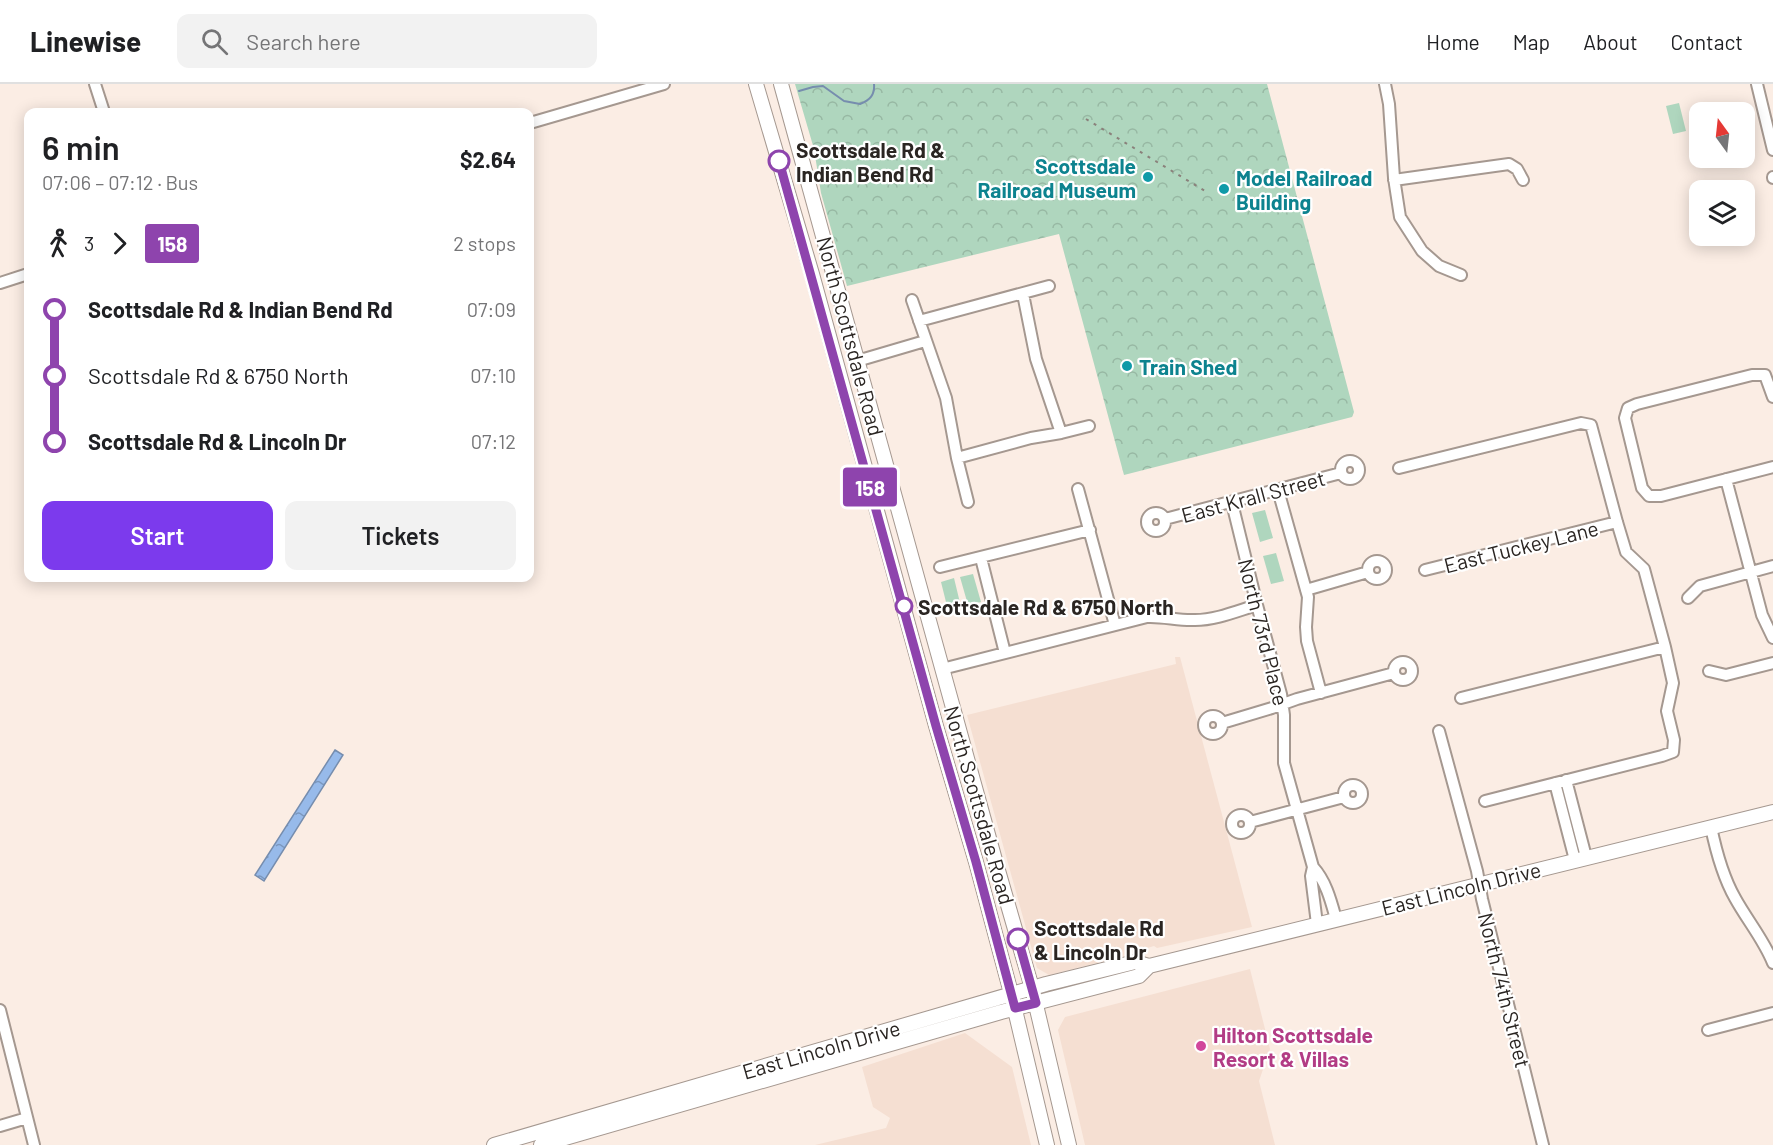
<!DOCTYPE html>
<html lang="en">
<head>
<meta charset="utf-8">
<style>
	:root { --surface:#fff; --page:#f2f2f2; --text:#202124; --muted:#757577; --line:#e0e0e0; --accent:#7c3aed }
	body { margin:0; font-family:Barlow,sans-serif; background:var(--page); color:var(--text); height:100vh; display:flex; flex-direction:column; font-size:22px; white-space:nowrap }
	* { box-sizing:border-box; margin:0 }
	p { font-size:20px; color:var(--muted) }
	.icon { flex:none; width:33px; height:33px; fill:none; stroke:currentColor; stroke-width:2; stroke-linecap:round; stroke-linejoin:round }
	.map { position:relative; flex:1; overflow:hidden }
	.sheet { position:absolute; left:24px; top:24px; width:510px; height:474px; display:flex; flex-direction:column; background:var(--surface); border-radius:12px; box-shadow:0 3px 15px #0003 }
	.sheet>* { flex:none }
	.badge { padding:0 12px; border-radius:4px; font-size:21px; line-height:39px }
	.needle { width:39px; rotate:345deg }
	.tools { position:absolute; left:1689px; top:18px; display:grid; gap:12px }
	.tools a { display:grid; place-items:center; width:66px; height:66px; border-radius:12px; background:var(--surface); box-shadow:0 3px 15px #0003; font-size:30px }
	.map>.badge { position:absolute; translate:-50% -50%; box-shadow:0 0 0 3px #fff }
	.legs { display:flex; align-items:center; gap:9px; height:66px; padding:0 18px; font-size:20px }
	.legs p { margin-inline-start:auto }
	.headline { display:flex; align-items:center; justify-content:space-between; height:102px; padding:0 18px }
	h1 { font-size:33px; font-weight:600; line-height:45px }
	.button { display:flex; gap:12px; margin-top:auto; padding:12px 18px }
	.button a { flex:1; height:69px; border-radius:12px; background:var(--accent); color:#fff; font-size:24px; font-weight:600; line-height:69px; text-align:center }
	.button a+a { background:var(--page); color:var(--text) }
	ul { padding:0 18px; list-style:none }
	li { display:flex; align-items:center; gap:21px; height:66px; font-size:22px }
	li i { display:grid; place-items:center; width:9px; height:100%; margin:0 8px; background:currentColor }
	li i::after { content:''; width:15px; height:15px; margin:-8px; border:4px solid; border-radius:50%; background:var(--surface) }
	li p { margin-inline-start:auto }
	li:first-child i { background:linear-gradient(#0000 50%,currentColor 0) }
	li:last-child i { background:linear-gradient(currentColor 50%,#0000 0) }
	header { display:flex; align-items:center; gap:36px; box-sizing:border-box; height:84px; padding:0 30px; background:var(--surface); border-bottom:2px solid var(--line) }
	header strong { font-size:28px }
	nav { display:flex; gap:33px; margin-inline-start:auto; font-size:21px }
	.search { width:420px; height:54px; background:var(--page); display:flex; align-items:center; gap:15px; box-sizing:border-box; padding:0 21px; border-radius:12px; color:var(--muted); font-size:22px }
	.map>svg:first-child { display:block }
	.built { fill:#f5dfd2 }
	.park { fill:url(#park-crowns) }
	.pitch { fill:#afd6be }
	.water { fill:url(#water-ripples); stroke:#768dae; stroke-width:1.5 }
	.lines { fill:none; stroke-linecap:round; stroke-linejoin:round }
	.stream { stroke:#768dae; stroke-width:2 }
	.minor-casing { stroke:#a59890; stroke-width:14 }
	.major-casing { stroke:#a59890; stroke-width:16 }
	.minor { stroke:#fff; stroke-width:10 }
	.major { stroke:#fff; stroke-width:14 }
	.rail { stroke:#8a817b; stroke-width:2; stroke-dasharray:3 6; stroke-linecap:butt }
	.line-1-casing { stroke:#fff; stroke-width:14 }
	.line-1 { stroke:#8e44ad; stroke-width:9 }
	.stop-1-dot { fill:#fff; stroke:#8e44ad; stroke-width:3 }
	.culture-dot { fill:#0f9aa8; stroke:#fff; stroke-width:2 }
	.hotel-dot { fill:#d1479c; stroke:#fff; stroke-width:2 }
	.labels { text-anchor:middle; dominant-baseline:central; stroke-width:4.5; stroke-linejoin:round; paint-order:stroke }
	.stop-label { font-size:21px; font-weight:bold; fill:#2a2522; stroke:#fff; text-anchor:start }
	.culture-label { font-size:21px; font-weight:bold; fill:#0d838f; stroke:#fff; text-anchor:start }
	.street-label { font-size:21px; fill:#2a2522; stroke:#fff }
	.hotel-label { font-size:21px; font-weight:bold; fill:#b23c85; stroke:#fff; text-anchor:start }
</style>
</head>
<body>
<header>
<strong>Linewise</strong>
<div class="search"><svg class="icon" aria-label="search" viewBox="0 0 24 24"><circle cx="10" cy="10" r="6"/><path d="M15 15l6 6"/></svg>Search here</div>
<nav><a>Home</a><a>Map</a><a>About</a><a>Contact</a></nav>
</header>
<div class="map">
<svg width="1773" height="1061" viewBox="0 0 1773 1061">
	<defs>
		<pattern id="park-crowns" width="20" height="18" patternUnits="userSpaceOnUse" patternTransform="scale(1.5)"><rect width="20" height="18" fill="#afd6be"/><path d="M2 6a3 3 0 1 1 6 0M12 15a3 3 0 1 1 6 0" fill="none" stroke="#97b8a3"/></pattern>
		<pattern id="water-ripples" width="26" height="14" patternUnits="userSpaceOnUse" patternTransform="scale(1.5)"><rect width="26" height="14" fill="#97baea"/><path d="M2 4q2-2 4 0t4 0M15 11q2-2 4 0t4 0" fill="none" stroke="#7b97bd"/></pattern>
	</defs>
	<rect width="100%" height="100%" fill="#fbede4"/>
	<path class="built" d="M1175 573H1180L1252 843 1157 864 1154 862 1130 869 1128 871 1049 891 1037 884 967 631 1176 580Z
		M1250 885 1270 965 1259 997 1275 1061H1085L1058 946 1065 933Z
		M965 949 1012 983 1031 1061H815L886 1044 890 1034 873 1023 862 983Z"/>
	<path class="park" d="M795 0H1267L1354 328 1352 333 1124 391 1059 150 847 202 821 109 814 65Z"/>
	<path class="pitch" d="M1679 19 1686 47 1673 50 1666 22Z
		M1265 426 1273 454 1260 458 1252 429Z
		M1276 469 1284 497 1271 500 1263 472Z
		M973 490 981 518 968 521 960 493Z
		M954 494 961 523 948 526 941 498Z"/>
	<path class="water" d="M335 666 343 671 264 797 255 791Z"/>
	<g class="lines">
		<path class="stream" d="M799 7 813 3 823 2 844 17 860 20C870 16 875 11 874 0"/>
		<defs>
			<path id="minor" d="M95 0 104 28
				M1385 0 1389 20 1394 94 1400 133 1422 167 1439 182 1461 191
				M1757 0 1773 66
				M530 39 664 0
				M1773 93V94
				M1394 96 1509 80 1517 85 1523 96
				M0 199 28 190
				M1023 210 1036 275 1061 349
				M912 216 946 314 957 374 968 418
				M919 237 1049 202
				M857 277 925 257
				M1773 313 1765 291H1752L1637 320 1628 324 1625 334 1642 404 1649 412H1661L1773 383
				M957 374 1031 354 1061 349 1089 342
				M1341 386a9 9 0 1 1 18 0a9 9 0 1 1-18 0Z
				M1399 384 1581 339 1591 341 1617 438 1626 468 1644 485 1665 563 1673 599 1667 627 1674 656 1673 668 1662 672 1485 717
				M1726 395 1762 531 1773 554
				M1078 405 1115 541
				M1278 406 1308 513 1306 543 1307 557 1321 609
				M1232 419 1257 521 1281 610 1284 631V679L1313 783C1326 797 1331 817 1336 835
				M1147 438a9 9 0 1 1 18 0a9 9 0 1 1-18 0Z
				M1165 435 1341 389
				M981 474 1005 569
				M1368 486a9 9 0 1 1 18 0a9 9 0 1 1-18 0Z
				M940 483 1090 446
				M1425 486 1617 438
				M1306 506 1368 488
				M1688 514 1700 502 1773 482
				M1394 587a9 9 0 1 1 18 0a9 9 0 1 1-18 0Z
				M942 585 1147 533C1163 532 1179 537 1195 536 1216 536 1237 527 1257 521
				M1709 587 1726 591 1773 579
				M1461 614 1665 563
				M1204 641a9 9 0 1 1 18 0a9 9 0 1 1-18 0Z
				M1222 639 1272 624 1297 615 1394 589
				M1439 647 1477 787 1482 815 1543 1061
				M1566 696 1586 773
				M1555 699 1575 776
				M1344 710a9 9 0 1 1 18 0a9 9 0 1 1-18 0Z
				M1232 740a9 9 0 1 1 18 0a9 9 0 1 1-18 0Z
				M1250 738 1344 713
				M1711 743C1716 767 1723 793 1735 814 1747 836 1764 856 1773 879
				M1313 783 1311 792 1317 840
				M0 926 34 1061
				M1708 946 1773 929
				M0 1042 27 1034"/>
			<path id="major" d="M756 0 812 190 936 642 976 778 1011 909 1047 1061
				M781 0 995 776 1032 904 1069 1061
				M494 1061 1046 900 1135 878 1149 882 1773 728
				M541 1061 1001 928 1139 892 1149 882"/>
		</defs>
		<use href="#minor" class="minor-casing"/>
		<use href="#major" class="major-casing"/>
		<use href="#minor" class="minor"/>
		<use href="#major" class="major"/>
		<path class="rail" d="M1086 35 1205 107"/>
	</g>
	<g class="lines">
		<defs>
			<path id="line-1" d="M779 77 936 642 976 778 1015 924 1036 919 1018 855"/>
		</defs>
		<use href="#line-1" class="line-1-casing"/>
		<use href="#line-1" class="line-1"/>
	</g>
	<g class="stop-1-dot">
		<circle cx="779" cy="77" r="10"/>
		<circle cx="904" cy="522" r="8"/>
		<circle cx="1018" cy="855" r="10"/>
	</g>
	<g class="culture-dot">
		<circle cx="1148" cy="93" r="6"/>
		<circle cx="1224" cy="105" r="6"/>
		<circle cx="1127" cy="282" r="6"/>
	</g>
	<circle class="hotel-dot" cx="1201" cy="962" r="6"/>
	<g class="labels">
		<g class="stop-label">
			<text x="796" y="65">Scottsdale Rd &amp;<tspan x="796" dy="24">Indian Bend Rd</tspan></text>
			<text x="918" y="522">Scottsdale Rd &amp; 6750 North</text>
			<text x="1034" y="843">Scottsdale Rd<tspan x="1034" dy="24">&amp; Lincoln Dr</tspan></text>
		</g>
		<g class="culture-label">
			<text x="1136" y="81" text-anchor="end">Scottsdale<tspan x="1136" dy="24">Railroad Museum</tspan></text>
			<text x="1236" y="93">Model Railroad<tspan x="1236" dy="24">Building</tspan></text>
			<text x="1139" y="282">Train Shed</text>
		</g>
		<g class="street-label">
			<text transform="translate(851 252) rotate(75)">North Scottsdale Road</text>
			<text transform="translate(1253 412) rotate(-15)">East Krall Street</text>
			<text transform="translate(1521 462) rotate(-14)">East Tuckey Lane</text>
			<text transform="translate(1264 548) rotate(76)">North 73rd Place</text>
			<text transform="translate(980 721) rotate(74)">North Scottsdale Road</text>
			<text transform="translate(1461 804) rotate(-14)">East Lincoln Drive</text>
			<text transform="translate(1505 906) rotate(76)">North 74th Street</text>
			<text transform="translate(821 965) rotate(-16)">East Lincoln Drive</text>
		</g>
		<g class="hotel-label">
			<text x="1213" y="950">Hilton Scottsdale<tspan x="1213" dy="24">Resort &amp; Villas</tspan></text>
		</g>
	</g>
</svg>
<div class="tools">
<a><svg class="needle" viewBox="-14 -14 28 28"><path d="M0-13l5 13h-10z" fill="#e53935"/><path d="M0 13l5-13h-10z" fill="#757577"/></svg></a>
<a><svg class="icon" aria-label="layers" viewBox="0 0 24 24"><path d="M12 4l9 5-9 5-9-5zM3 14l9 5 9-5"/></svg></a>
</div>
<b class="badge" style="left:870px;top:403px;background:#8e44ad;color:#fff">158</b>
<section class="sheet">
<div class="headline"><div><h1>6 min</h1><p>07:06 – 07:12 · Bus</p></div><b>$2.64</b></div>
<div class="legs"><svg class="icon" aria-label="walk" viewBox="0 0 24 24"><circle cx="13" cy="4" r="2"/><path d="M13 8l-2 6 4 7M11 14l-3 7M7 12l3-4h3l4 4"/></svg>3<svg class="icon" aria-label="forward" viewBox="0 0 24 24"><path d="M9 5l7 7-7 7"/></svg><b class="badge" style="background:#8e44ad;color:#fff">158</b><p>2 stops</p></div>
<ul>
<li><i style="color:#8e44ad"></i><b>Scottsdale Rd &amp; Indian Bend Rd</b><p>07:09</p></li>
<li><i style="color:#8e44ad"></i><span>Scottsdale Rd &amp; 6750 North</span><p>07:10</p></li>
<li><i style="color:#8e44ad"></i><b>Scottsdale Rd &amp; Lincoln Dr</b><p>07:12</p></li>
</ul>
<div class="button"><a>Start</a><a>Tickets</a></div>
</section>
</div>
</body>
</html>
